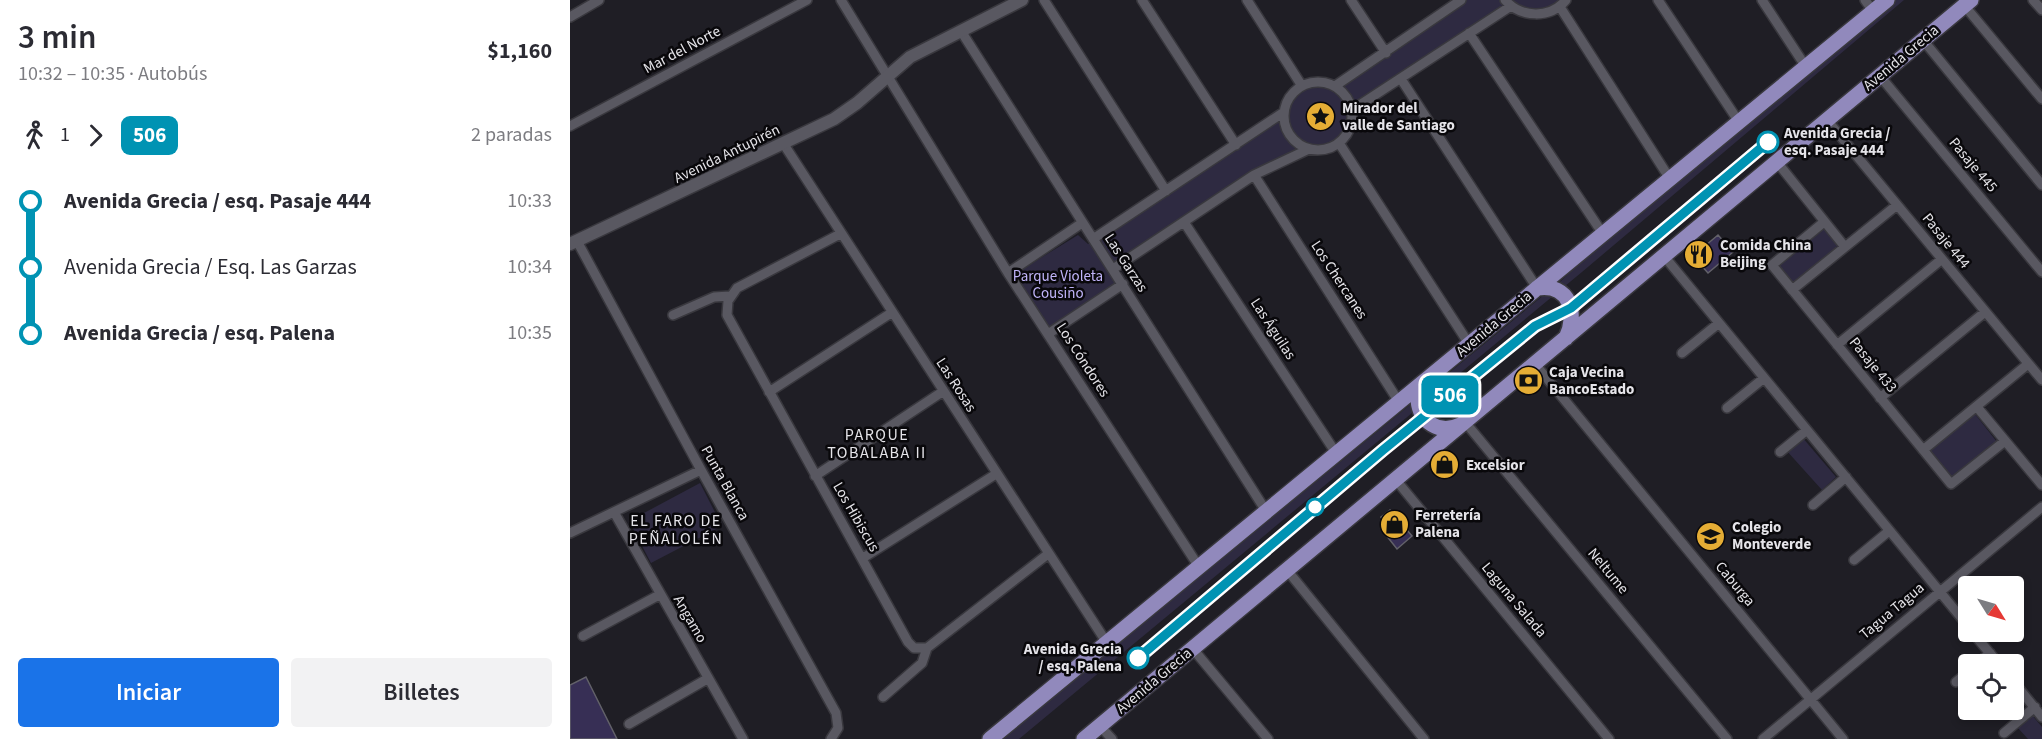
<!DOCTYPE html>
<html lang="es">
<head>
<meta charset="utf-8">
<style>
	:root { --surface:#fff; --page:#f2f2f3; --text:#2b2b33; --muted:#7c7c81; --accent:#1a73e8 }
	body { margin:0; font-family:"Source Sans 3",sans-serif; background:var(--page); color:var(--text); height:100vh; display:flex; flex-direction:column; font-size:22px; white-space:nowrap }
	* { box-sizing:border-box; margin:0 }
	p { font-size:20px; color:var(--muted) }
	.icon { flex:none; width:33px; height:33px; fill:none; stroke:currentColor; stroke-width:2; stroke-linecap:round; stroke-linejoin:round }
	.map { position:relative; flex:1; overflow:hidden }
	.sheet { display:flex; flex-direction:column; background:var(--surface); width:570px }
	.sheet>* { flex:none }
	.badge { padding:0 12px; border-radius:9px; font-size:21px; line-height:39px }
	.needle { width:39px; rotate:127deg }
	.buttons { position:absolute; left:1388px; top:576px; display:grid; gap:12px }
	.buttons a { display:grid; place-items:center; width:66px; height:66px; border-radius:6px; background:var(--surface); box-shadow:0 3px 9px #0003; font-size:30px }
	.map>.badge { position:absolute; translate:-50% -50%; box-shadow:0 0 0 3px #fff }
	.legs { display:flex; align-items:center; gap:9px; height:66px; padding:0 18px; font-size:20px }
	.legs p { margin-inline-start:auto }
	.headline { display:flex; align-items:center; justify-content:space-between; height:102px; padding:0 18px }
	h1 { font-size:33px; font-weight:600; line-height:45px }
	.primary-button { display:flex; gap:12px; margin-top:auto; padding:12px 18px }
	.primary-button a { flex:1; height:69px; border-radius:6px; background:var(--accent); color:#fff; font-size:24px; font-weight:600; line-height:69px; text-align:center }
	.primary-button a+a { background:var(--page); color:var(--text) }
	ul { padding:0 18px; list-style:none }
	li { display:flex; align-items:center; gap:21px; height:66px; font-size:22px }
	li i { display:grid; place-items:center; width:9px; height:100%; margin:0 8px; background:currentColor }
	li i::after { content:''; width:15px; height:15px; margin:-8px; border:4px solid; border-radius:50%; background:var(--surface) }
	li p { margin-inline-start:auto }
	li:first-child i { background:linear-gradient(#0000 50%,currentColor 0) }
	li:last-child i { background:linear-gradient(currentColor 50%,#0000 0) }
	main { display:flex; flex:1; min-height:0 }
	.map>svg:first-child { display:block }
	.green { fill:#2e2a41 }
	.building { fill:#372f55; stroke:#626169; stroke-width:1.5 }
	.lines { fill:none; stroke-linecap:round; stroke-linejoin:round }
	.minor-casing { stroke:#39383e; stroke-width:12 }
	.tertiary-casing { stroke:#39383e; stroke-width:15 }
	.primary-casing { stroke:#39383e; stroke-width:18 }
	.minor { stroke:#595861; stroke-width:9 }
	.tertiary { stroke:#595861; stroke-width:12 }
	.primary { stroke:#9189bc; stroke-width:15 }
	.line-1-casing { stroke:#fff; stroke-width:14 }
	.line-1 { stroke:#0093b3; stroke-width:9 }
	.stop-1-dot { fill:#fff; stroke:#0093b3; stroke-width:3 }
	.labels { text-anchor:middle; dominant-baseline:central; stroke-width:5; stroke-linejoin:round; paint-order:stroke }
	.street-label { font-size:15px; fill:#e5e4e9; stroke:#09080b }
	.poi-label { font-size:15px; font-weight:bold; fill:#e5e4e9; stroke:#09080b; text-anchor:start }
	.stop-label { font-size:15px; font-weight:bold; fill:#e5e4e9; stroke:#09080b; text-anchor:start }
	.park-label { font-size:15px; fill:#c0b4f9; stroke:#09080b }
	.neighbourhood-label { font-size:16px; letter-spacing:1.5px; fill:#e5e4e9; stroke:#09080b }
</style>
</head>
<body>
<main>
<section class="sheet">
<div class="headline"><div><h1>3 min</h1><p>10:32 – 10:35 · Autobús</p></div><b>$1,160</b></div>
<div class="legs"><svg class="icon" aria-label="walk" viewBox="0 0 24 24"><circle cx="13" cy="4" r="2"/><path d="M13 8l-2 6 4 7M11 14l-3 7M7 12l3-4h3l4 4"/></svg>1<svg class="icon" aria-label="forward" viewBox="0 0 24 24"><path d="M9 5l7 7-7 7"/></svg><b class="badge" style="background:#0093b3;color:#fff">506</b><p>2 paradas</p></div>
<ul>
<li><i style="color:#0093b3"></i><b>Avenida Grecia / esq. Pasaje 444</b><p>10:33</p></li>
<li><i style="color:#0093b3"></i><span>Avenida Grecia / Esq. Las Garzas</span><p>10:34</p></li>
<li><i style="color:#0093b3"></i><b>Avenida Grecia / esq. Palena</b><p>10:35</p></li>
</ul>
<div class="primary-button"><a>Iniciar</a><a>Billetes</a></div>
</section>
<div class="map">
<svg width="1472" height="739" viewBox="0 0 1472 739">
	<rect width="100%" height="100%" fill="#1f1e25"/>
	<path class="green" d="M894 0H991C975 13 960 10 943 3L778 111 776 127 766 140 758 145 740 146 681 171 537 268 545 284 479 330 443 275 508 235 518 244 718 113C723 89 742 82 764 89Z
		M1322 0H1334L1012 272 449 739H432L991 281 1043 230Z
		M1253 226 1270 247 1223 285 1206 264Z
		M1405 414 1427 442 1382 477 1360 450Z
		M1232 437 1266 477 1252 490 1216 450Z
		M130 483 152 526 81 563 59 521Z
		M1462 715 1472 727V739H1458L1447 727Z"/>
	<path class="building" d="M1148 235 1163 252 1138 273 1123 256Z
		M820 510 842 536 827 549 816 535 822 530 811 517Z
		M16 677 47 739H0V685Z"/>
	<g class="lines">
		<defs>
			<path id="minor" d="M271 0 438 273 629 567
				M474 0 596 191
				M572 0 666 145
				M677 0 732 86
				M781 0 816 53
				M935 0C951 18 980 19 996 0
				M1088 0 1169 122
				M1192 0 1236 67
				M1295 0 1303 11
				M1463 0 1472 10
				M1394 5 1472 99
				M990 7 1100 179
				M0 17 29 0
				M391 31 696 511
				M899 33 1033 234
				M1353 40 1472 185
				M1310 76 1472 272
				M831 79 967 288
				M714 116a34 34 0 1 1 68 0a34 34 0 1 1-68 0Z
				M765 86 891 0
				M782 110 941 6
				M1257 120 1472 380
				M0 126 237 0
				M213 143 537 643
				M769 143 899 344
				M1207 162 1275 247
				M684 175 829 402
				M614 222 766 453
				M1254 222 1202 265 1381 484 1435 441
				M270 234 167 288 158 301 157 315 338 642 344 648H357L478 554
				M523 239 714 112
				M7 241 131 470 266 713 268 728 261 739
				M1094 256 1398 626
				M543 269 684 175 739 149
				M438 273 512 223
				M1222 290 1327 205
				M103 315 144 297 160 296
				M478 334 553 284
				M1267 345 1372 259
				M1112 353 1149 323
				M965 364 1273 739
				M199 392 321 313
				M1310 398 1415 312
				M1407 407 1472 485
				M1157 408 1194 378
				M895 422 1157 739
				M1353 450 1458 364
				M1210 452 1237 430
				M245 476 372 392
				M826 480 1039 739
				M1243 505 1276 477
				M44 512 173 739
				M0 533 131 470
				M293 558 426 474
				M1284 560 1319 531
				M717 570 854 739
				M1402 632 1429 664
				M13 636 89 595
				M623 649 698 739
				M1407 664 1420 653
				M1443 681 1472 717
				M1386 682 1398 672
				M313 697 352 663 357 648
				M59 724 137 679
				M530 726 542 739
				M1434 733 1465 707
				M1193 739 1472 507"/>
			<path id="tertiary" d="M0 244 264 119 287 103 340 57 452 0"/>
			<path id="primary" d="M967 288C1000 283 1008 313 996 338
				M854 383 848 400C850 422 869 435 890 425
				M420 739 1317 0
				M514 739 1401 0"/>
		</defs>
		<use href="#minor" class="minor-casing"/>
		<use href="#tertiary" class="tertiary-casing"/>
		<use href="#primary" class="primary-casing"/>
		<use href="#minor" class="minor"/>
		<use href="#tertiary" class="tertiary"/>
		<use href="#primary" class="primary"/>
	</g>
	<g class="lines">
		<defs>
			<path id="line-1" d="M568 658 813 450 965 326 1001 308 1198 142"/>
		</defs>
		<use href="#line-1" class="line-1-casing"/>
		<use href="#line-1" class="line-1"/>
	</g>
	<defs>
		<symbol id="sight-disc" viewBox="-11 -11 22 22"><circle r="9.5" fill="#e5ad35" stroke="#09080b"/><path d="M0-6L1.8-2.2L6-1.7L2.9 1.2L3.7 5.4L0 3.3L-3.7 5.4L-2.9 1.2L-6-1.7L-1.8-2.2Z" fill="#111"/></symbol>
		<symbol id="restaurant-disc" viewBox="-11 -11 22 22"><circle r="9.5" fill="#e5ad35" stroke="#09080b"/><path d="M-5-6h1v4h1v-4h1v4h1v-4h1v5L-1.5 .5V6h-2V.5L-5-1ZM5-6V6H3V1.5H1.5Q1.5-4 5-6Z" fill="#111"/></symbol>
		<symbol id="bank-disc" viewBox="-11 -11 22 22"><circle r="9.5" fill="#e5ad35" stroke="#09080b"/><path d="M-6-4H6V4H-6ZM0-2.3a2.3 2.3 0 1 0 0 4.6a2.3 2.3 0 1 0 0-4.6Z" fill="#111"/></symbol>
		<symbol id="shop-disc" viewBox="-11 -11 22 22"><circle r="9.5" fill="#e5ad35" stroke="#09080b"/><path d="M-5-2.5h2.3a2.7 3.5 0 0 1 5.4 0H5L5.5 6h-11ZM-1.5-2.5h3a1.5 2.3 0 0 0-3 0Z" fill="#111"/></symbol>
		<symbol id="school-disc" viewBox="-11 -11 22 22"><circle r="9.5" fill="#e5ad35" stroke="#09080b"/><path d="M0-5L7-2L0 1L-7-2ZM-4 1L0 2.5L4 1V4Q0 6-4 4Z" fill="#111"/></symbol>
	</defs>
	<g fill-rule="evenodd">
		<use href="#sight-disc" x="734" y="100" width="33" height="33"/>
		<use href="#restaurant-disc" x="1112" y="238" width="33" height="33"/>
		<use href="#bank-disc" x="942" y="364" width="33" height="33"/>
		<use href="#shop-disc" x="858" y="448" width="33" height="33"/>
		<use href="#shop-disc" x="808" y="508" width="33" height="33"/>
		<use href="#school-disc" x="1124" y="520" width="33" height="33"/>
	</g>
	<g class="stop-1-dot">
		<circle cx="1198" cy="142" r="10"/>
		<circle cx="745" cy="507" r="8"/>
		<circle cx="568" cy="658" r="10"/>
	</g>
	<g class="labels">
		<g class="street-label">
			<text transform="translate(112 50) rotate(-28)">Mar del Norte</text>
			<text transform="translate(1331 58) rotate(-40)">Avenida Grecia</text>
			<text transform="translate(157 154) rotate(-26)">Avenida Antupirén</text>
			<text transform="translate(1403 165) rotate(50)">Pasaje 445</text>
			<text transform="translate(1376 241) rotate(51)">Pasaje 444</text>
			<text transform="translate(556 263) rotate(57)">Las Garzas</text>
			<text transform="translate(769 280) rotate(57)">Los Chercanes</text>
			<text transform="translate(924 324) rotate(-40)">Avenida Grecia</text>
			<text transform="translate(703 329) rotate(57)">Las Águilas</text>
			<text transform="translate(513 360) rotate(57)">Los Cóndores</text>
			<text transform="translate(1303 365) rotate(51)">Pasaje 433</text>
			<text transform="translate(386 385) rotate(57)">Las Rosas</text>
			<text transform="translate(155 483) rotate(61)">Punta Blanca</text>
			<text transform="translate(286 517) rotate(60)">Los Hibiscus</text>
			<text transform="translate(1038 571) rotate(50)">Neltume</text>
			<text transform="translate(1165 584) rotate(50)">Caburga</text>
			<text transform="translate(944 600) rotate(50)">Laguna Salada</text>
			<text transform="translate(1322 611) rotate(-40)">Tagua Tagua</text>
			<text transform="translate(120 619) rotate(60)">Angamo</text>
			<text transform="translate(584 681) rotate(-40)">Avenida Grecia</text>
		</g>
		<g class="poi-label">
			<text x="772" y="108">Mirador del<tspan x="772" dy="17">valle de Santiago</tspan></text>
			<text x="1150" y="245">Comida China<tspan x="1150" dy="17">Beijing</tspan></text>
			<text x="979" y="372">Caja Vecina<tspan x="979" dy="17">BancoEstado</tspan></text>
			<text x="896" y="465">Excelsior</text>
			<text x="845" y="515">Ferretería<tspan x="845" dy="17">Palena</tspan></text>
			<text x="1162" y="527">Colegio<tspan x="1162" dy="17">Monteverde</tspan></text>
		</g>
		<g class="stop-label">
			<text x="1214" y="133">Avenida Grecia /<tspan x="1214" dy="17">esq. Pasaje 444</tspan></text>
			<text x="552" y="649" text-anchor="end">Avenida Grecia<tspan x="552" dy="17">/ esq. Palena</tspan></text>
		</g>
		<g class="park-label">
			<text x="488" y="276">Parque Violeta<tspan x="488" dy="17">Cousiño</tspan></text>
		</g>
		<g class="neighbourhood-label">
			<text x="307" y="435">PARQUE<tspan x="307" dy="18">TOBALABA II</tspan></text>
			<text x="106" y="521">EL FARO DE<tspan x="106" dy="18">PEÑALOLÉN</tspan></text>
		</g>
	</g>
</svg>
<div class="buttons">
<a><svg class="needle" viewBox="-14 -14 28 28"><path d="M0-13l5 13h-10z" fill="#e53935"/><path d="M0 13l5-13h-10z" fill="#7c7c81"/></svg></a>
<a><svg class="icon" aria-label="locate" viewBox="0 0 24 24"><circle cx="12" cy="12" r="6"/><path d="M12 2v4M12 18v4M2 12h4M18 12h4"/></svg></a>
</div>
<b class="badge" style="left:880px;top:395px;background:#0093b3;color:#fff">506</b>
</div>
</main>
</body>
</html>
